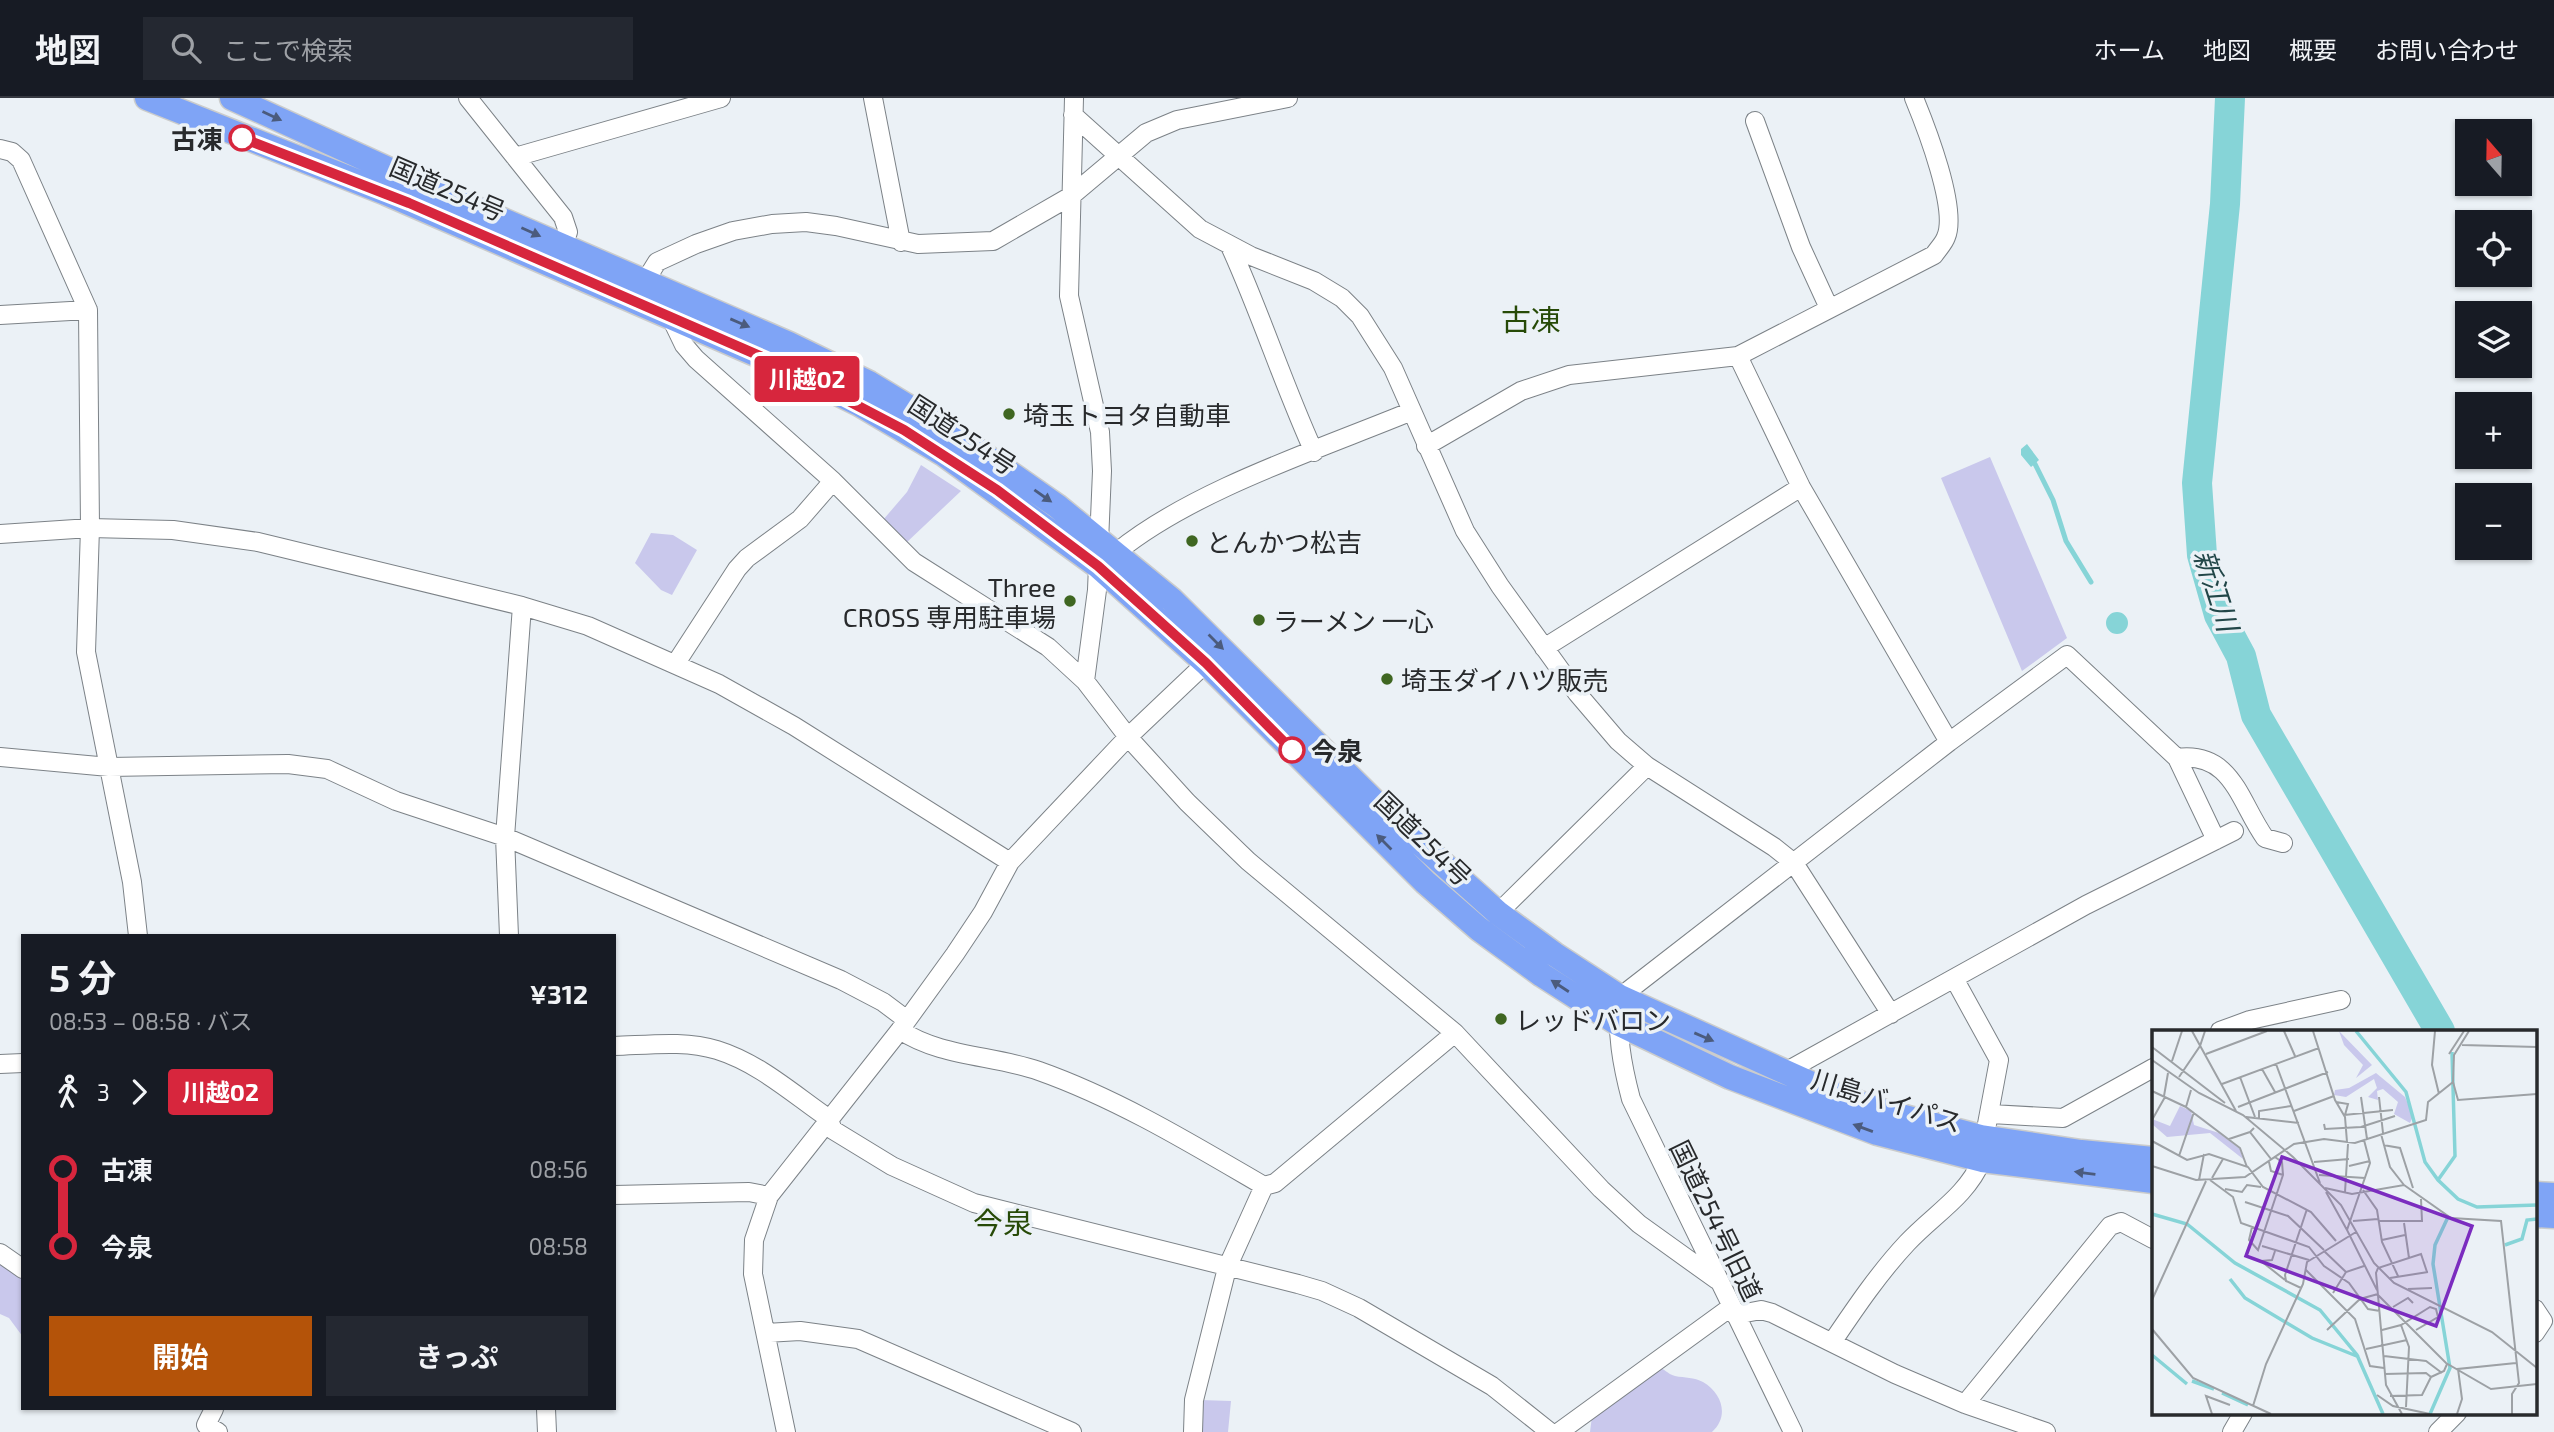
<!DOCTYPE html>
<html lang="ja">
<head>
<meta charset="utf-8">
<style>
	:root { --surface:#171b24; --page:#242831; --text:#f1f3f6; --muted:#9ea1a6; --line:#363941; --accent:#b45309 }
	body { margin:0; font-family:"Exo 2","Noto Sans JP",sans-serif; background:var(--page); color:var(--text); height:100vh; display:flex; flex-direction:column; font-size:26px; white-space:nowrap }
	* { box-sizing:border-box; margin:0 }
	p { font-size:23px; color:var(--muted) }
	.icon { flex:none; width:38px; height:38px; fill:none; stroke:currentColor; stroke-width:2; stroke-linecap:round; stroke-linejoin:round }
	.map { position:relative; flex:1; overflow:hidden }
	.side { position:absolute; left:21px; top:836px; width:595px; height:476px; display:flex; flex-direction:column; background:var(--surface); border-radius:0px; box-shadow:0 2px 5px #0004 }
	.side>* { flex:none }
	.badge { padding:0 14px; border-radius:5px; font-size:24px; line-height:46px }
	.needle { width:46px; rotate:340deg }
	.controls { position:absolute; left:2455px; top:21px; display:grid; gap:14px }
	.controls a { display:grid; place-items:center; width:77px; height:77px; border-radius:0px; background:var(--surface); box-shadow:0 2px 5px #0004; font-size:35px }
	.map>.badge { position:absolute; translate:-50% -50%; box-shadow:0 0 0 4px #fff }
	.legs { display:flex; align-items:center; gap:10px; height:77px; padding:0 28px; font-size:23px }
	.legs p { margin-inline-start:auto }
	.overview { display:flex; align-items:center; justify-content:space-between; height:119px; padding:0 28px }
	h1 { font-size:38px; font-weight:700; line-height:52px }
	.cta { display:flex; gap:14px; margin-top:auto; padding:14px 28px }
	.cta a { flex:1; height:80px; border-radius:0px; background:var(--accent); color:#fff; font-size:28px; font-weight:700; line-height:80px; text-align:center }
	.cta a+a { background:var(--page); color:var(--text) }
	ul { padding:0 28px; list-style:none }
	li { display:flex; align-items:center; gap:24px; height:77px; font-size:26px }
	li i { display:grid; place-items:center; width:10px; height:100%; margin:0 9px; background:currentColor }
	li i::after { content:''; width:18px; height:18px; margin:-9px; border:5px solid; border-radius:50%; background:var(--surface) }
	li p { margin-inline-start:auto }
	li:first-child i { background:linear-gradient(#0000 50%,currentColor 0) }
	li:last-child i { background:linear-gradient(currentColor 50%,#0000 0) }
	header { display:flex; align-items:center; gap:42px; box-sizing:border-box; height:98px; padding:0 35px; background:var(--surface); border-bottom:2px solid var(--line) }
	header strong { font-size:33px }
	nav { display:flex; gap:38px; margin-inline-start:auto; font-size:24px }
	.search { width:490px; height:63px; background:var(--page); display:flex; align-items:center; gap:18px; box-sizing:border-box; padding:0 24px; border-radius:0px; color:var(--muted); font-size:26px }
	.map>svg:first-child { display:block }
	.green { fill:#c9c8ec }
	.water { fill:#86d4d7 }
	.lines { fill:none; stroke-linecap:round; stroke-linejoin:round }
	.stream { stroke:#86d4d7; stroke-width:5 }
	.river { stroke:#86d4d7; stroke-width:30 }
	.minor-casing { stroke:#7c8287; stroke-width:20 }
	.highway-casing { stroke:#cbcccc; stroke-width:27 }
	.minor { stroke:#fff; stroke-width:18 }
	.highway { stroke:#7fa4f6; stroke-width:24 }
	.oneway { fill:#4b5b7d }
	.line-1-casing { stroke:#fff; stroke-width:16 }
	.line-1 { stroke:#d7263d; stroke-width:10 }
	.stop-1-dot { fill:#fff; stroke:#d7263d; stroke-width:3.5 }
	.poi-dot { fill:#3f6621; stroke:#ebf1f6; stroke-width:2.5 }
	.labels { text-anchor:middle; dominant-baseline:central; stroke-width:7; stroke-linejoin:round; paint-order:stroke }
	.stop-label { font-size:26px; font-weight:bold; fill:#282a2c; stroke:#ebf1f6; text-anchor:end }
	.street-label { font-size:26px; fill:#282a2c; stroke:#ebf1f6 }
	.poi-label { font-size:26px; fill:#282a2c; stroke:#ebf1f6; text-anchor:start }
	.water-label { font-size:28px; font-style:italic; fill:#214648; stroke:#ebf1f6 }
	.quarter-label { font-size:30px; fill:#274a07; stroke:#ebf1f6 }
	.inset-river { fill:none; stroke:#86d4d7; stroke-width:3.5 }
	.inset-road { fill:none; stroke:#9da1a5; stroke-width:2 }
	.view { fill:#7b2cbf; fill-opacity:0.15; stroke:#7b2cbf; stroke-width:3.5 }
	.inset-edge { fill:none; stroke:#282a2c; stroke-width:3.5 }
</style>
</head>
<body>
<header>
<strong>地図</strong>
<div class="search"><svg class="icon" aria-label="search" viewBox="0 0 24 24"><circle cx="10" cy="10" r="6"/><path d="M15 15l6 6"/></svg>ここで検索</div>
<nav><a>ホーム</a><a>地図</a><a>概要</a><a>お問い合わせ</a></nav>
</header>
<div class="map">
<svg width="2554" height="1334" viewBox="0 0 2554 1334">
	<rect width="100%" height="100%" fill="#ebf1f6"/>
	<path class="green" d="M1990 359 2067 540 2022 573 1941 380Z
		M921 367 961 393 906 445 883 422 907 394Z
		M651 435 673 437 697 452 672 497 661 492 635 465Z
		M0 1165 23 1179V1239L9 1220 0 1216Z
		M1656 1269C1665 1270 1667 1276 1675 1278 1685 1280 1694 1279 1703 1284 1723 1296 1729 1319 1712 1334H1590L1592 1318Z
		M1200 1302 1231 1303 1228 1334H1199Z"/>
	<path class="water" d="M2027 346 2039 362 2031 369 2021 357V351Z
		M2106 525a11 11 0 1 1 22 0a11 11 0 1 1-22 0Z"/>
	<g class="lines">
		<path class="stream" d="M2035 366 2053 402 2066 443 2091 484"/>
		<path class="river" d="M2230 0 2225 106 2197 385 2202 457 2219 517 2241 558 2256 617 2440 933"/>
		<defs>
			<path id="minor" d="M468 0 563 119 568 134 563 149
				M873 0 901 144
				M1074 0 1069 198 1100 334 1102 373 1097 492 1085 583 1128 639 1187 704 1248 763 1455 935 1601 1091 1639 1126 1717 1182
				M1073 17 1200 131 1251 158 1314 183 1342 200 1360 218 1393 270 1465 433 1500 488 1577 595 1618 643 1647 668 1774 749 1794 765 1891 916
				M1755 23 1801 149 1829 210
				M0 51 12 54 21 62 88 212 90 430 86 554 132 784 138 838
				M515 59 721 0
				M1230 148C1261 216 1283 286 1314 354
				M644 185 657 164 696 146 733 133 772 126 806 124 836 128 918 146 993 143 1071 98 1146 35 1177 22 1288 0
				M0 217 88 212
				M671 220 684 247 696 261 833 383 914 464 1048 549 1085 583
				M1738 258 1801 389 1949 644
				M1426 348 1521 293 1569 277 1738 258 1934 157C1938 151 1944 145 1946 139 1958 111 1926 29 1914 0
				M0 436 90 430 173 432 258 444 522 508 588 528 719 586 794 628 1010 764
				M1117 454C1193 392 1320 351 1412 313
				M1544 550 1801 389
				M676 565 737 471 747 460 800 421 833 383
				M0 659 109 669 288 666 327 671 396 703 505 739 841 882 883 904 907 922
				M2177 660C2232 653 2239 703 2265 740L2283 745
				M1498 815 1647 668
				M509 838 505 739 522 508
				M1955 882 1999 962 1987 1026
				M900 932C940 959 994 957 1039 973 1118 1001 1192 1046 1264 1088
				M2220 933 2250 922 2341 902
				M614 948C648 947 685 942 717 952 759 965 793 996 828 1020L833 1032 892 1068 974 1105 1298 1186 1322 1193 1359 1210 1492 1288 1550 1334
				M0 966 23 965
				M1785 974 2086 807 2234 733
				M1991 1016 2063 1020 2153 970
				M614 1097 749 1094 769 1098
				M0 1155 23 1171
				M2535 1211 2543 1223 2535 1235
				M1735 1217 1761 1212 1772 1215 1895 1276 1965 1306 2046 1334
				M766 1235 800 1233 858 1241 1072 1334
				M1833 1243C1856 1209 1879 1175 1907 1145 1934 1116 1966 1099 1982 1062
				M1965 1306 2110 1128 2121 1124 2153 1141
				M214 1311 206 1327 218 1334
				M546 1311 547 1334
				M786 1334 753 1176 754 1142 769 1098 900 932 955 856 983 814 1010 764 1128 639 1206 565
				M1193 1334 1194 1302 1227 1170 1264 1088 1275 1085 1455 935
				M1559 1334 1731 1209
				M1793 1334 1631 1001C1622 967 1616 934 1620 899L1949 644 2067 557 2177 660 2216 742
				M2232 1334 2243 1315
				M2438 1334 2457 1315"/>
			<path id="highway" d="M147 0 386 95 776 265 859 306 945 357 1098 468 1206 565 1425 784 1479 831 1542 877 1617 925 1730 979 1877 1035 1982 1062 2153 1083
				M232 0 447 98 789 246 869 285 958 339 1057 408 1172 502 1383 712 1498 815 1554 856 1620 899 1834 996 1882 1013 1981 1039 2081 1054 2153 1061
				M2535 1096 2554 1097
				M2535 1117 2554 1118"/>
		</defs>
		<use href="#minor" class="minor-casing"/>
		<use href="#highway" class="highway-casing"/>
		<use href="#minor" class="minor"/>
		<use href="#highway" class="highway"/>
	</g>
	<defs><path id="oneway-solid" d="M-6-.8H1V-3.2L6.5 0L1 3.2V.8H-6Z" transform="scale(1.75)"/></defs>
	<g class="oneway">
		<use href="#oneway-solid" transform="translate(272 18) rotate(25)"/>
		<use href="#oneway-solid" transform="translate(531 134) rotate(24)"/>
		<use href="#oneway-solid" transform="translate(740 225) rotate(23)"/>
		<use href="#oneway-solid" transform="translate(1043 398) rotate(35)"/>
		<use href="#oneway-solid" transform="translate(1216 544) rotate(45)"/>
		<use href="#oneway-solid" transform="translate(1384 744) rotate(-135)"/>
		<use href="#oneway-solid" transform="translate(1560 888) rotate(-147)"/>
		<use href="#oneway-solid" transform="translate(1704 939) rotate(23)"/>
		<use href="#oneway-solid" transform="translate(1863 1030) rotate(-160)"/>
		<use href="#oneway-solid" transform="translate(2085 1075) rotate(-173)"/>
	</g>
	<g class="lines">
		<defs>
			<path id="line-1" d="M242 40 409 105 776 265 904 332 997 392 1098 468 1206 565 1292 652"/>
		</defs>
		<use href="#line-1" class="line-1-casing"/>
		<use href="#line-1" class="line-1"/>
	</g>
	<g class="stop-1-dot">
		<circle cx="242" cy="40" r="12"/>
		<circle cx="1292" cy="652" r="12"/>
	</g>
	<g class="poi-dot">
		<circle cx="1009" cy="316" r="7"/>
		<circle cx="1192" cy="443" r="7"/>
		<circle cx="1070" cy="503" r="7"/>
		<circle cx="1259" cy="522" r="7"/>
		<circle cx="1387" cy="581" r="7"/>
		<circle cx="1501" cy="921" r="7"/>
	</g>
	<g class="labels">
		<g class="stop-label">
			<text x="223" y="40">古凍</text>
			<text x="1311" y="652" text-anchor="start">今泉</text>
		</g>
		<g class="street-label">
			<text transform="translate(448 90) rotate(23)">国道254号</text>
			<text transform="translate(963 336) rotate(33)">国道254号</text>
			<text transform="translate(1424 740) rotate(44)">国道254号</text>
			<text transform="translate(1887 1002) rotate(17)">川島バイパス</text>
			<text transform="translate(1717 1122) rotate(64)">国道254号旧道</text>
		</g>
		<g class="poi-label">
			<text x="1023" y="316">埼玉トヨタ自動車</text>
			<text x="1206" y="443">とんかつ松吉</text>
			<text x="1056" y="488" text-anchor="end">Three<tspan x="1056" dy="30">CROSS 専用駐車場</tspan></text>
			<text x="1273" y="522">ラーメン 一心</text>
			<text x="1401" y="581">埼玉ダイハツ販売</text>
			<text x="1515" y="921">レッドバロン</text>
		</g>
		<g class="water-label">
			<text transform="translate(2217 492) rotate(72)">新江川</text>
		</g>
		<g class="quarter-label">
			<text x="1531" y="221">古凍</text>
			<text x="1003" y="1124">今泉</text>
		</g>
	</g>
	<g transform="translate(2152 932)">
		<rect width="385" height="385" fill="#ebf1f6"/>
		<path d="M187 1 220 35 204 48 211 35 192 15ZM224 43 253 67 261 86 258 93 242 84 246 72 231 59 225 61 226 70 216 67 225 58 222 49 194 67 182 65 183 60 197 58ZM28 76 39 81 42 95 67 103 88 119 91 129 58 103 15 107 0 94V89L18 96Z" fill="#c9c8ec"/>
		<path class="inset-river" d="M204 1 254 62 273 132 286 150 306 169 325 177 385 175M286 150 303 126 300 22M0 184 35 194 83 233 168 280 205 325 231 384M353 215 370 209 375 190 385 189M78 249 93 268 160 308 207 327M0 325 35 354M40 351 62 359M70 363 96 375M278 384 298 338 281 234 283 215 296 187"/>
		<path class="inset-road" d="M40 1 84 81M132 1 143 26M161 1 183 70 193 87 195 112M283 1 280 35 287 64M310 15 385 17M0 17 73 73M54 24 115 1M297 24 312 1M0 30 47 63 91 85 141 127 189 175 222 233 242 253 340 302 385 338M20 31 30 1M124 34 168 153M110 39 123 62M27 47 48 16 53 1M88 47 103 87M301 52 306 70 385 64M70 54 167 18M39 60 34 77 88 118 95 137M0 61 34 77M12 66 16 43M209 67 215 109M227 67 231 103M184 72 196 74 193 85M86 77 176 42M142 81 182 66M192 85 241 80M94 87 147 93M107 88V81L139 76M0 90 13 67M172 94 173 99 209 97 243 86M102 98 98 102 119 129M229 104 238 137 252 155M77 109 98 102M212 110 218 133 195 200 225 260M0 111 35 130 57 124 96 137 111 157 159 182 184 211M231 115 248 118 261 158M27 126 42 82M117 132 119 141 131 145M162 132 197 129M0 136 44 150 93 147 142 114 172 109 203 113 274 90 276 72 301 52 302 25 317 1M197 136 218 131M167 145 213 148M60 148 71 129M47 150 52 124M58 150 81 167 89 193 157 217 172 236 197 253 216 279 228 281M173 158 200 164 252 155 299 188 349 191 367 353 360 364V384M73 159 90 162 95 155 109 157M211 160 225 180 230 212 246 246M174 162 195 200M193 162 196 114M93 172 136 186 172 220M201 191 226 189M227 191H270L269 169M252 193 257 228M100 197 97 210 106 220 131 145 130 132 123 127M230 210 253 205M110 216 157 230M123 221 120 230 109 231 133 250M172 221 194 242M154 240 203 289 218 336 232 338M238 248 276 242M149 258 134 251 133 245 155 179M256 259 280 258M181 263 194 242 212 236M226 265 294 333 339 359 385 354M0 270 54 151M241 277 256 268 261 273M249 295 257 317 254 377M0 299 41 348 119 384M175 300 208 269 226 264M230 300 249 295 278 277 284 279 286 287 264 300M214 319 255 310M232 326 274 331 290 343M233 344 274 343 279 347 270 365 238 366M279 347 292 341 295 334M225 365 241 376 278 384M101 376 114 334 151 254 155 232 204 202M60 384 54 366 78 375M250 384 234 355 224 243 226 238 269 224 275 242M305 384 310 369 306 339 364 333"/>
		<path class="view" d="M130 127 320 196 284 296 94 226Z"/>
		<rect width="385" height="385" class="inset-edge"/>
	</g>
</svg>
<div class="controls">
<a><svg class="needle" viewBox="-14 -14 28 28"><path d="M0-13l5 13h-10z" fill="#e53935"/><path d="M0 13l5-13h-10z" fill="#9ea1a6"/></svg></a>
<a><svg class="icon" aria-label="locate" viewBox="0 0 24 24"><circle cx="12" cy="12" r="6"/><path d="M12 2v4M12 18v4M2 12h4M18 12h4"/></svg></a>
<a><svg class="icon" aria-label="layers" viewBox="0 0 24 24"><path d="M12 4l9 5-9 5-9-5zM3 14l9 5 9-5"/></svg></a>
<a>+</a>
<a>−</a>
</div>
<b class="badge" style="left:807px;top:281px;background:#d7263d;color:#fff">川越02</b>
<section class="side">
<div class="overview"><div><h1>5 分</h1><p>08:53 – 08:58 · バス</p></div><b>¥312</b></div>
<div class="legs"><svg class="icon" aria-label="walk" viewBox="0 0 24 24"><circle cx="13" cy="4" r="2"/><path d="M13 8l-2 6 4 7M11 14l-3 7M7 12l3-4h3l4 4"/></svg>3<svg class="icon" aria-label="forward" viewBox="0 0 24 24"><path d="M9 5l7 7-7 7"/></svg><b class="badge" style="background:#d7263d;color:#fff">川越02</b></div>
<ul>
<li><i style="color:#d7263d"></i><b>古凍</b><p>08:56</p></li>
<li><i style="color:#d7263d"></i><b>今泉</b><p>08:58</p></li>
</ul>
<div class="cta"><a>開始</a><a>きっぷ</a></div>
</section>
</div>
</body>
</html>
